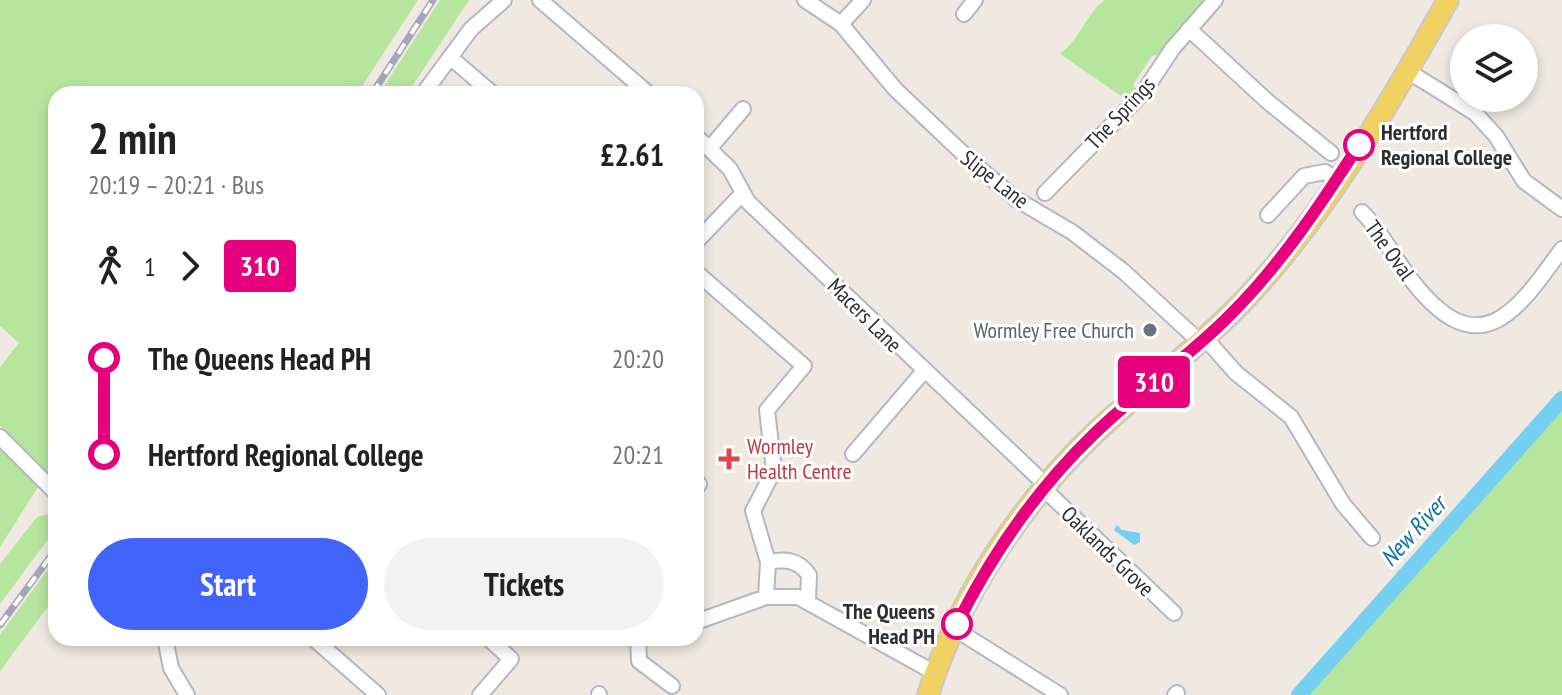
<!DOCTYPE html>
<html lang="en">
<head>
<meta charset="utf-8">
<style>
	:root { --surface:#fff; --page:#f2f2f2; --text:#222; --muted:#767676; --accent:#4264fb }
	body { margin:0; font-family:"PT Sans Narrow",sans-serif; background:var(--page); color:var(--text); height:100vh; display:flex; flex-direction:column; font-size:30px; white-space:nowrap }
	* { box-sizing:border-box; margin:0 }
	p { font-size:26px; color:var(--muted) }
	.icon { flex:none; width:44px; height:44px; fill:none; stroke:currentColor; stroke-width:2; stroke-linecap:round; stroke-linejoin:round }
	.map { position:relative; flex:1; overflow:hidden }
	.drawer { position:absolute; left:48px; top:86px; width:656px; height:560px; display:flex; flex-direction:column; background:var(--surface); border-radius:24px; box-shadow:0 4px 12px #0003 }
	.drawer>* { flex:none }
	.badge { padding:0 16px; border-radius:6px; font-size:28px; line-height:52px }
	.tools { position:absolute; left:1450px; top:24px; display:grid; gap:16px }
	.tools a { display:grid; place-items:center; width:88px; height:88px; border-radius:50%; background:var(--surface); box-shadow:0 4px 12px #0003; font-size:40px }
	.map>.badge { position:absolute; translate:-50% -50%; box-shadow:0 0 0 4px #fff }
	.legs { display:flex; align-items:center; gap:12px; height:88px; padding:0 40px; font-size:26px }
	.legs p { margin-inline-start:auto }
	.summary { display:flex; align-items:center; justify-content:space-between; height:136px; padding:0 40px }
	h1 { font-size:44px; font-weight:800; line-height:60px }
	.button { display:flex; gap:16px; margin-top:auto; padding:16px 40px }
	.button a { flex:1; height:92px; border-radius:48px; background:var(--accent); color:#fff; font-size:32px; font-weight:800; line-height:92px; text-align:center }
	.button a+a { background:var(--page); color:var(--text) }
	ul { padding:0 40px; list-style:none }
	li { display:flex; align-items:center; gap:28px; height:96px; font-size:30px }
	li i { display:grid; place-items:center; width:12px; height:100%; margin:0 10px; background:currentColor }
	li i::after { content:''; width:20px; height:20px; margin:-10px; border:6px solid; border-radius:50%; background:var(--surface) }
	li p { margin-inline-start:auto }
	li:first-child i { background:linear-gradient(#0000 50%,currentColor 0) }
	li:last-child i { background:linear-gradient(currentColor 50%,#0000 0) }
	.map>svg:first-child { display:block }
	.green { fill:#b6e59e }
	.water { fill:#75cff0 }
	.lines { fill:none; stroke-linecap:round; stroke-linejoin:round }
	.canal { stroke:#75cff0; stroke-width:16 }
	.minor-casing { stroke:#b4b7c1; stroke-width:18 }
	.primary-casing { stroke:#c9c9c9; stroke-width:24 }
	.minor { stroke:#fff; stroke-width:14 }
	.primary { stroke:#f2d163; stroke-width:20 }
	.rail-casing { stroke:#a3a6b8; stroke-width:7 }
	.rail { stroke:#fff; stroke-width:4; stroke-dasharray:12; stroke-linecap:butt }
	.line-1-casing { stroke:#fff; stroke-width:18 }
	.line-1 { stroke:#e6007e; stroke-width:12 }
	.stop-1-dot { fill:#fff; stroke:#e6007e; stroke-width:4 }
	.worship-dot { fill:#6b7280; stroke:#fff; stroke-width:3 }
	.health-dot { fill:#e0444e; stroke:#fff; stroke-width:3 }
	.labels { text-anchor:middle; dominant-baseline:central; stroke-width:6; stroke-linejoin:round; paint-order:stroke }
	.street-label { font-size:22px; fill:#2e2e2e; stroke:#fff }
	.stop-label { font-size:22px; font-weight:bold; fill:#2e2e2e; stroke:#fff; text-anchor:start }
	.worship-label { font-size:22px; fill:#5b616d; stroke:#fff; text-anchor:end }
	.health-label { font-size:22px; fill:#be3a42; stroke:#fff; text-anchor:start }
	.water-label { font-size:24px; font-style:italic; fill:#0d6fa3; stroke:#fff }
</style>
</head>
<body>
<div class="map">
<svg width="1562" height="695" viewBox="0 0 1562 695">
	<rect width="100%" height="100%" fill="#efe9e1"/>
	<path class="green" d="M0 0H418L357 94H56V481L0 426V367L19 343 0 326Z
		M440 0H469L407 94H379Z
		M1105 0H1204L1157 55 1152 56 1134 83 1135 93 1127 100 1060 54C1081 38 1087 12 1105 0Z
		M1562 407V695H1306L1334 663Z
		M0 446 38 487 0 547Z
		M56 512 52 534 0 604V564L37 517Z
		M56 558V596L0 671V635Z"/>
	<path class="water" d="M1117 525 1122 530 1140 533V542L1134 545 1114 530Z"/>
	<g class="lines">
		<path class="canal" d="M1299 695 1562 399"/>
		<defs>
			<path id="minor" d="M540 0 649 94
				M805 0 841 24 895 89 973 163 1016 199 1072 232 1123 271 1200 342
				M964 14 975 0
				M841 24 863 0
				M1189 29 1267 101 1331 153
				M450 57 493 94
				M1406 70 1475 113 1496 136 1524 181 1562 209
				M423 94 471 29 504 0
				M696 136 730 169 748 202 1046 485
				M710 148 743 109
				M1045 193 1143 93 1173 48 1215 0
				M1362 212C1383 233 1394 259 1413 282 1479 366 1516 313 1562 249
				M1268 215 1304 176 1325 172 1337 180
				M696 242 743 193
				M696 272 804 366 767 410 774 470 753 511 768 562
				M1205 338 1236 373 1291 417 1343 504 1372 538
				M0 437 56 493
				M853 454 924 371
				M696 488 699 484
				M1043 488 1174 613
				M766 597 768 562C785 559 798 559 809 575L808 600
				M696 622 766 597H798L935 673
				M955 629 1060 695
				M165 638 171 668 187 695
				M313 638 378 695
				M638 638 639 661 672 686
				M480 695 511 659 488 638
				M599 695V694
				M1175 695 1177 693"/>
			<path id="primary" d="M928 695C958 598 1022 502 1096 432 1147 384 1205 343 1253 291 1329 208 1393 98 1448 0"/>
		</defs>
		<use href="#minor" class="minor-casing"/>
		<use href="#primary" class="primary-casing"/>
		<use href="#minor" class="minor"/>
		<use href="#primary" class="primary"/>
		<defs>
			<path id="rail" d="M372 94 433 0
				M0 625 56 549"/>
		</defs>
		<use href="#rail" class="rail-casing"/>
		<use href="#rail" class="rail"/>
	</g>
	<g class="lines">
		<defs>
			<path id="line-1" d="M957 624C992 554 1038 488 1094 434 1138 391 1189 357 1231 314 1281 264 1321 204 1359 145"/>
		</defs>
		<use href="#line-1" class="line-1-casing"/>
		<use href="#line-1" class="line-1"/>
	</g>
	<g class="stop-1-dot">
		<circle cx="1359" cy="145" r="14"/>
		<circle cx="957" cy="624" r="14"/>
	</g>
	<circle class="worship-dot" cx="1150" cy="330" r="8"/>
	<path class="health-dot" d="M725 447h8v8h8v8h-8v8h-8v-8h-8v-8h8z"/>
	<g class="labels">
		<g class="street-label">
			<text transform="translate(1120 113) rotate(-47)">The Springs</text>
			<text transform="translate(995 179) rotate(38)">Slipe Lane</text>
			<text transform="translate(1390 250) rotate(54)">The Oval</text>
			<text transform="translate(865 315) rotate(45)">Macers Lane</text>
			<text transform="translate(1108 551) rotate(44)">Oaklands Grove</text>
		</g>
		<g class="stop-label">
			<text x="1381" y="132">Hertford<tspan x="1381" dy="25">Regional College</tspan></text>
			<text x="935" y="611" text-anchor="end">The Queens<tspan x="935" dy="25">Head PH</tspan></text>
		</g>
		<g class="worship-label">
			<text x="1134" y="330">Wormley Free Church</text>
		</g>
		<g class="health-label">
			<text x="747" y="446">Wormley<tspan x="747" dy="25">Health Centre</tspan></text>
		</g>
		<g class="water-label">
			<text transform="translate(1413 531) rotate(-48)">New River</text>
		</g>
	</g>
</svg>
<div class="tools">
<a><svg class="icon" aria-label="layers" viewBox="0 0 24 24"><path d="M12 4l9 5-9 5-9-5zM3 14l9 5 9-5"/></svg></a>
</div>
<b class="badge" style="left:1154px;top:382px;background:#e6007e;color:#fff">310</b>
<section class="drawer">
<div class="summary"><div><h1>2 min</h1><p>20:19 – 20:21 · Bus</p></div><b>£2.61</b></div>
<div class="legs"><svg class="icon" aria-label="walk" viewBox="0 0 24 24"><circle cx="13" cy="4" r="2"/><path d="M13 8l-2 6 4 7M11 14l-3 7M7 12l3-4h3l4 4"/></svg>1<svg class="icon" aria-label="forward" viewBox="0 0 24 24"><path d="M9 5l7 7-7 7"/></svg><b class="badge" style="background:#e6007e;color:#fff">310</b></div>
<ul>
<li><i style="color:#e6007e"></i><b>The Queens Head PH</b><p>20:20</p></li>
<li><i style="color:#e6007e"></i><b>Hertford Regional College</b><p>20:21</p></li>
</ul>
<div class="button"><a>Start</a><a>Tickets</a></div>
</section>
</div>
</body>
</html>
